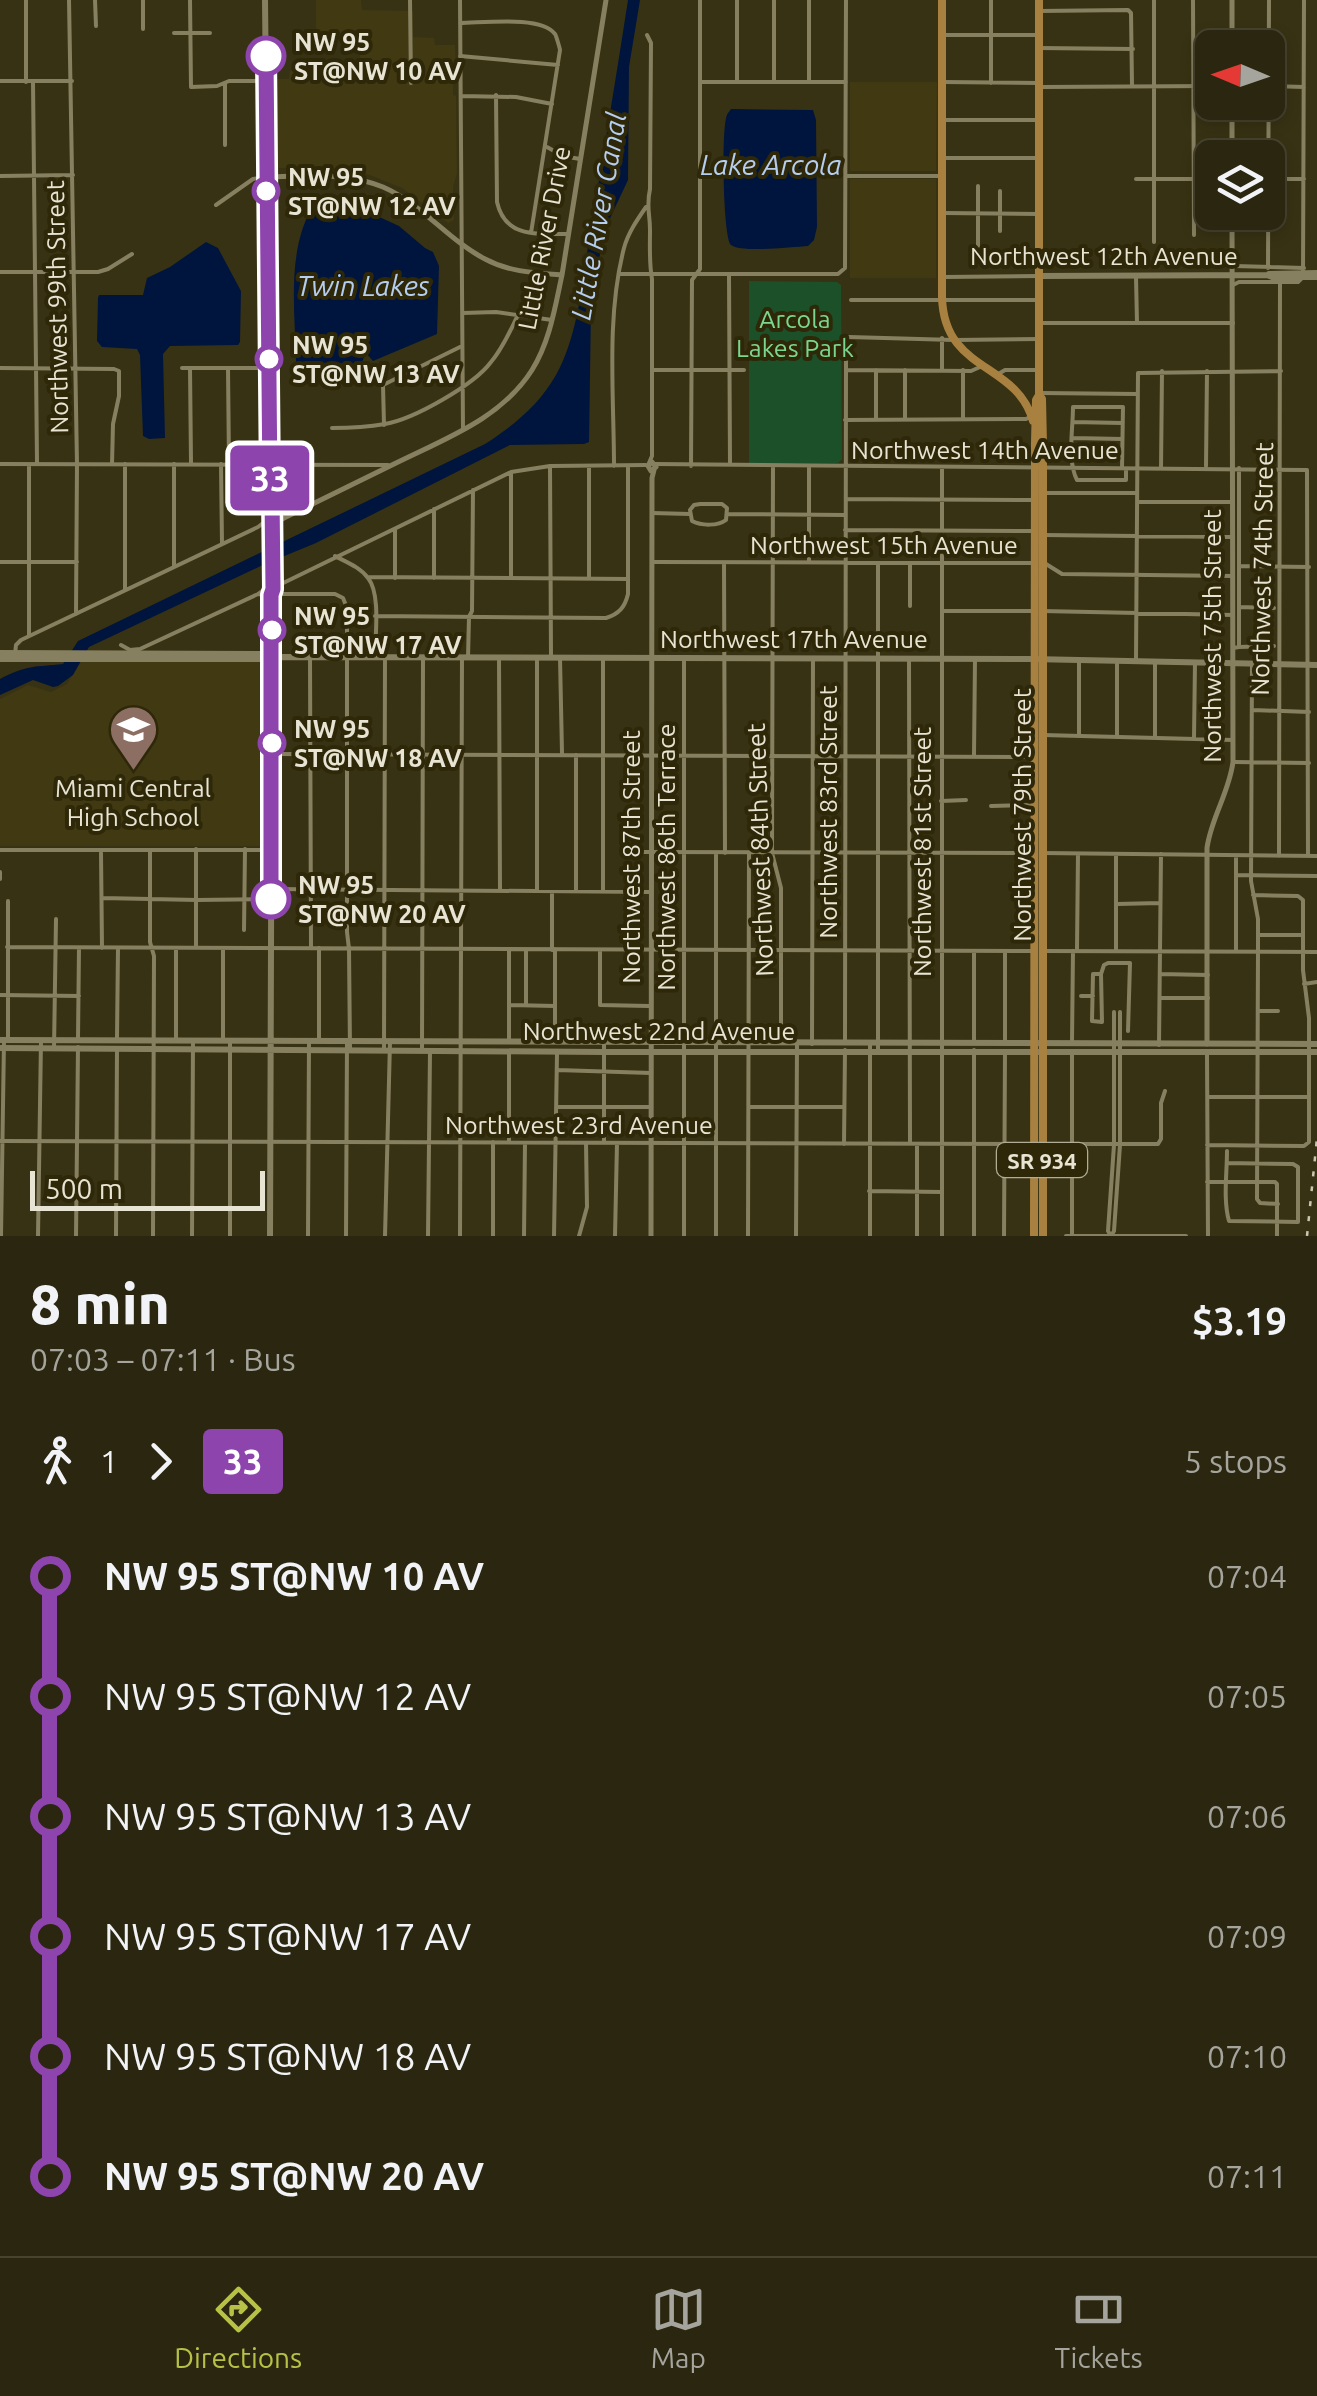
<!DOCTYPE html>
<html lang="en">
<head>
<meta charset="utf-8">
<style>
	:root { --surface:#2a260f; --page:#36321d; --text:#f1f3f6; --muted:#a5a59e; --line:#46432f; --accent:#b7c147 }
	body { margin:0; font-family:Ubuntu,sans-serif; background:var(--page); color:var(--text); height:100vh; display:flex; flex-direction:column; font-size:38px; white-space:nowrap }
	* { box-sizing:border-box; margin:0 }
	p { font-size:32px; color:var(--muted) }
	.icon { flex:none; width:55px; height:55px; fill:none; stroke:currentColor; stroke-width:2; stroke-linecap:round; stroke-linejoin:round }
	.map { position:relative; height:1236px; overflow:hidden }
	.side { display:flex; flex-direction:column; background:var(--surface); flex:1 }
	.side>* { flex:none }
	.badge { padding:0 20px; border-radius:8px; font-size:35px; line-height:65px }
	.needle { width:65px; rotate:272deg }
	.tools { position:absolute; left:1195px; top:30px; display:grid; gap:20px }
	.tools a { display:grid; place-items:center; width:90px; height:90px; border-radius:15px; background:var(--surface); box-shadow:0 5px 15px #0003,0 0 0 2px var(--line); font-size:50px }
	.scale { position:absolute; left:30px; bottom:25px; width:235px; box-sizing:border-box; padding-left:10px; border:5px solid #e8e4d3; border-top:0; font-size:28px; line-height:35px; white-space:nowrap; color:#e8e4d3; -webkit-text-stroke:8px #2e2809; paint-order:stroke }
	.map>.badge { position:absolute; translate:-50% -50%; box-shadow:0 0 0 5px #fff }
	.legs { display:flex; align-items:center; gap:15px; height:110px; padding:0 30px; font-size:32px }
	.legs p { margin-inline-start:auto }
	.overview { display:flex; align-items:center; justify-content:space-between; height:170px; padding:0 30px }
	h1 { font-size:55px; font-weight:800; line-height:75px }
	ul { padding:0 30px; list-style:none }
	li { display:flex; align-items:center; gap:35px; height:120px; font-size:38px }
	li i { display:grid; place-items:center; width:15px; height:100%; margin:0 12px; background:currentColor }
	li i::after { content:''; width:25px; height:25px; margin:-12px; border:8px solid; border-radius:50%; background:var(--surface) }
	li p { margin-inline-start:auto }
	li:first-child i { background:linear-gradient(#0000 50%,currentColor 0) }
	li:last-child i { background:linear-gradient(currentColor 50%,#0000 0) }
	.menu { display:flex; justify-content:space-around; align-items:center; height:140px; border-top:2px solid var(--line); background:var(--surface); font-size:28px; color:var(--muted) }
	.menu a { display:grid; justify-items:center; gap:5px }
	.menu .on { color:var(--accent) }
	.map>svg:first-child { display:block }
	.built { fill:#413912 }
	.green { fill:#1b5028 }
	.water { fill:#00153d }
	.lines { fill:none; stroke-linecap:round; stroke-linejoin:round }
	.minor { stroke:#878060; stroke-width:4 }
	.tertiary { stroke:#878060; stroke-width:5 }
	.secondary { stroke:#878060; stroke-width:6 }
	.primary { stroke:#a88141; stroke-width:8 }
	.rail { stroke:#cbc6b3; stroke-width:2.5; stroke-dasharray:5 10; stroke-linecap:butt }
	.line-1-casing { stroke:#fff; stroke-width:22 }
	.line-1 { stroke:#8e44ad; stroke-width:15 }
	.stop-1-dot { fill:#fff; stroke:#8e44ad; stroke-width:5 }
	.labels { text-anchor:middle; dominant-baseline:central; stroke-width:8; stroke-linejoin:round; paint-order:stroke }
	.shield { fill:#2e2809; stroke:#b0ac96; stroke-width:2.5 }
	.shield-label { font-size:22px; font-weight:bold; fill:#e8e4d3 }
	.stop-label { font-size:25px; font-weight:bold; fill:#e8e4d3; stroke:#2e2809; text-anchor:start }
	.street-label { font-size:25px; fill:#e8e4d3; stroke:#2e2809 }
	.park-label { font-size:25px; fill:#7cd78e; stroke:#2e2809 }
	.poi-label { font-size:25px; fill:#e8e4d3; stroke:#2e2809 }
	.water-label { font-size:28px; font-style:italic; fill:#b5cdef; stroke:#2e2809 }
</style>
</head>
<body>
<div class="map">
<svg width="1317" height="1236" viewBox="0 0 1317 1236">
	<rect width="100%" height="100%" fill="#383214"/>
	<path class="built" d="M316 0H361L362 10 413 11V37L434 38 435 45H455L456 81 453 82V95L456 96 457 174 453 187 454 220 448 223 402 188 360 171 346 169 277 168 273 165V79H289L290 71H360V33L316 32Z
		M850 82H937L936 171H850Z
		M850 179H936V278H850Z
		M80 662H263L266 665 265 846H0V699L28 685 51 692 67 684Z"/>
	<path class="green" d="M749 281 837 282 841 285 842 459 838 463H749Z"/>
	<path class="water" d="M628 0H640L629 67 628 180 604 231 591 308 589 442 584 444 510 445 316 543 265 564 89 647 73 675 58 686 53 687 33 680 0 695V679C26 665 35 667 63 664L78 641 485 444C513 426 539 405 556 375 579 333 582 281 590 234 603 156 616 78 628 0Z
		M731 109 813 110 816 120 817 227 814 240 808 246C793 247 741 253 731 245 723 239 721 127 727 115 728 112 730 111 731 109Z
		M314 204H356L369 216 375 215 399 226 425 248 433 252 439 266 437 334 373 361 366 353 361 364 296 362C295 309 286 250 314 204Z
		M206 242 218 248 241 291 240 342 238 345 170 346 163 354 165 438 149 439 143 436 140 355 137 349 102 347 97 341 98 298 99 295H143L147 278 170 267Z"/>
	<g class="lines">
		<path class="minor" d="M69 0 77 464 76 614
			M95 0 96 26
			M143 0V29
			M190 0 191 87 217 86 229 81H266
			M410 0 411 83
			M460 0 463 430
			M774 0V80
			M809 0V80
			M1193 0 1194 235
			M1039 11 1128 10 1131 13 1132 85
			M460 23C482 23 541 15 555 34 556 35 560 49 560 50L531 233
			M174 33H210
			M647 35 651 43 650 189C646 207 650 213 650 230 650 247 649 263 652 279V456L649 463
			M943 35H1039
			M1039 48 1133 49
			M460 56 558 65
			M737 80V0
			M0 81H72
			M26 82V0
			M33 82 37 462
			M701 82H846
			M943 82 1039 83
			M991 83V0
			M225 84V145
			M1268 86 1304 87
			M1042 87 1212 86
			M496 95 497 202C505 238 537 234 568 234
			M462 96 516 97 552 104
			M943 120H1039
			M547 147 563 156 580 159
			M943 158H1039
			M0 176 73 175
			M846 176H941
			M1136 179H1212
			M1268 179H1304
			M1000 191V231
			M216 205 253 179 266 177
			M944 213 1039 214
			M1154 242V0
			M978 246V186
			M1234 266 1304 268
			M1268 268 1269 0
			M0 272H98L108 269 132 254
			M620 274H838L845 268 846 0
			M729 275 730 465
			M944 277 1039 276
			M1136 277 1137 323
			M1233 285 1239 282H1298L1303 277 1304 0
			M851 300H1039
			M463 313 496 312 552 320
			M1039 323H1233
			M849 337 954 340 1039 339
			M942 338V368
			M0 368 114 369 119 371V396L113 424 112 464
			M182 368H269
			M190 368 191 463
			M228 368 229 464
			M654 370H744
			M846 370 971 371 980 367
			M1000 373 1005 370H1039
			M1041 393 1137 394
			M963 419V370
			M845 420 1026 419 1030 417
			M876 420V370
			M905 420V370
			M1073 422 1122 423
			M384 425 383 385 462 346
			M332 428C350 428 368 427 385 424 414 419 474 385 491 362 503 348 510 331 518 315
			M1073 438 1122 439
			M1072 453 1122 454
			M0 464 388 465
			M221 464 222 544
			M655 464 1307 470 1308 856
			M550 466 551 657
			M589 466V579
			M614 466C614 396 606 317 624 248 628 233 637 220 646 207
			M691 466 692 280 700 269V0
			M1206 466 1207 371
			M773 467 772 853 781 888V1041
			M942 467V1236
			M1122 468 1123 407H1073C1073 429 1067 461 1077 480H1126V470
			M1161 469 1162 371
			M511 472V577
			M1046 493H1136
			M847 499 1033 500
			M1137 502H1232
			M700 504H722L727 508 726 520C718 526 702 526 692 521L690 510 694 505Z
			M652 513 690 514
			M728 514 845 515
			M845 530 1035 531
			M1042 535 1232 537
			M335 556C346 562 360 567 368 578 381 594 375 636 375 656
			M0 562H77
			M652 562 1032 563
			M809 562V467
			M724 563 725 853
			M910 563V606
			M1046 564 1062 574 1233 576
			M1239 566 1309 567
			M174 567V464
			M368 577 628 579
			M395 578V529
			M434 578V509
			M273 588 511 472 550 466 646 465
			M125 589V464
			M258 594 266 595 271 599 282 594H335L343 598 347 608V932L349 949 350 1050
			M1239 607 1274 608
			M942 611H1033
			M1042 611 1233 615
			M375 616 606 618C619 614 625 607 628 594V466
			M29 636V466
			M121 645 130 650 140 649 258 594 269 586
			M1258 645V607
			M1239 647 1274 646
			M1233 648 1239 647V468
			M15 654 16 645 21 640 258 527 267 520
			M310 657 311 947
			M468 658 469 617 472 611 473 490
			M499 658 500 891
			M560 658 562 753
			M909 659 910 1144
			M1136 659 1138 373 1281 371
			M1155 661V736
			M1252 663 1251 881 1258 919V952L1257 1199 1260 1203 1278 1204
			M1253 710 1309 712
			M1043 735 1233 740
			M1079 735V660
			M1117 736V660
			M1194 738 1195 662
			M272 754 1033 757
			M974 754 975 659
			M1234 762 1309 763
			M941 801 966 800
			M991 806 1033 805
			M196 849V948
			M0 850H271
			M150 850V942L154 956 153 1236
			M634 852 1032 853
			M101 853 102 948
			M1042 853 1317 856
			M1236 856V951
			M1279 856 1280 283
			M0 872V879
			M1236 875 1317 876
			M271 889 651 892
			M537 891V658
			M576 891V755
			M552 892V950
			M603 892V658
			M102 898 197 900 271 899
			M8 901V1041
			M1117 904 1160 903
			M244 930 245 849
			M1258 935H1303
			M7 947 1032 951
			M223 948V1041
			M509 949V1039
			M1077 949 1078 854
			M1116 949V854
			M600 950V1005L649 1006
			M974 951V1041
			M1042 951 1317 952
			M1101 974H1093L1092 1021 1102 1022 1101 974 1104 965 1108 963H1130L1128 1031
			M1160 974 1208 975
			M1304 984 1317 982
			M0 995 79 996
			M1081 996H1093
			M1160 998H1208
			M510 1005 555 1006
			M526 1005V950
			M1258 1011H1278
			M78 1038 79 948
			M117 1038 118 948
			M176 1039V948
			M319 1039V948
			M555 1040V949
			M230 1041V1236
			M845 1041 846 361
			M1005 1041V951
			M1072 1041 1073 951
			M604 1043V1143
			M812 1044 813 658
			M1159 1045 1161 854
			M54 1049 56 919
			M384 1050 385 657
			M422 1050 423 660
			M1072 1051V1236
			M878 1052V563
			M1207 1054 1208 1236
			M557 1070 651 1073
			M1209 1097H1309
			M556 1107H651
			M749 1107H844
			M0 1141 1033 1144
			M509 1142V1054
			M844 1144 845 1050
			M917 1144V1236
			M1042 1144H1158L1161 1139V1103L1165 1091
			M1207 1145 1304 1146 1309 1142V1018L1303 970V900L1298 896 1253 895
			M1227 1163 1293 1164 1298 1167V1222L1229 1221C1223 1200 1227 1173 1227 1151
			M1207 1182H1275L1277 1184V1236
			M869 1191 942 1192
			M1 1236 4 1040
			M38 1236 41 1040
			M76 1236 78 1047
			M116 1236 117 1048
			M192 1236 193 1040
			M308 1236 309 1041
			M346 1236 347 1042
			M385 1236 390 1042
			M428 1236 430 1051
			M460 1236 462 658
			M493 1236V1142
			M524 1236 525 1143
			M554 1236 557 1054
			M579 1236 587 1207 586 1143
			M615 1236 617 1143
			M684 1236V659
			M716 1236V853
			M748 1236 749 853
			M796 1236 797 1044
			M870 1236V1044
			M974 1236V1050
			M1004 1236 1005 1051
			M1066 1236H1186
			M1111 1236 1108 1231 1114 1145V1012
			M1111 1236 1114 1231 1120 1145V1012"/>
		<path class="tertiary" d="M1232 0V48
			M1232 158V102
			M267 177C305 176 347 172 383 187 422 204 448 240 485 259 509 272 535 273 562 275
			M652 462 656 467 651 471 648 466Z
			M272 526 284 518C321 500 357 482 394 464 444 439 501 419 532 370 550 341 555 307 562 275L606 0
			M1207 1044V848C1211 818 1229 793 1233 762L1232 212
			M651 1236 652 478 654 470"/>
		<path class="secondary" d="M265 0 270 464 267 495 272 664 270 1236
			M1269 274 1317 273
			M1039 276 1267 275 1272 277H1317
			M270 489 272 495 273 589 271 595
			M0 653 266 654 271 656
			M0 659H266L278 657 1031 659 1317 665
			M0 1040 1317 1044
			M0 1048 604 1052H1317"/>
		<path class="primary" d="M942 0V297C944 373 1016 361 1033 421
			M1039 395 1042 399 1043 445V1236
			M1034 1236 1035 443 1036 400 1039 395V0"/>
		<path class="rail" d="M1307 1236 1317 1138"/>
	</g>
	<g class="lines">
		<defs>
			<path id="line-1" d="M266 56 270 488 272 495 273 589 271 595V899"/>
		</defs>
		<use href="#line-1" class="line-1-casing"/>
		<use href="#line-1" class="line-1"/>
	</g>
	<defs>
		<symbol id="school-pin" viewBox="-11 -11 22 30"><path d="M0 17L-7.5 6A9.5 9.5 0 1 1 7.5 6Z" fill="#8d6e63" stroke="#2e2809"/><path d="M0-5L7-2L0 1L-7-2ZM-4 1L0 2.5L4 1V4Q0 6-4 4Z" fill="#fff"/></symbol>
	</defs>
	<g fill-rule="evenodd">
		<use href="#school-pin" x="106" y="702" width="55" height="75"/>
	</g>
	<g class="stop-1-dot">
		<circle cx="266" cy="56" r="18"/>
		<circle cx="266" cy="191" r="12"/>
		<circle cx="269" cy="359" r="12"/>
		<circle cx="272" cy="630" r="12"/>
		<circle cx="272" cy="743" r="12"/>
		<circle cx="271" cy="899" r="18"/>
	</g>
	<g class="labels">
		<rect class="shield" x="997" y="1143" width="90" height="34" rx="8"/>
		<g class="shield-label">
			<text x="1042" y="1160">SR 934</text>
		</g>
		<g class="stop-label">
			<text x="294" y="42">NW 95<tspan x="294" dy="29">ST@NW 10 AV</tspan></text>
			<text x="288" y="177">NW 95<tspan x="288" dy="29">ST@NW 12 AV</tspan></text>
			<text x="292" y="345">NW 95<tspan x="292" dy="29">ST@NW 13 AV</tspan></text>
			<text x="294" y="616">NW 95<tspan x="294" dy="29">ST@NW 17 AV</tspan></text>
			<text x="294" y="729">NW 95<tspan x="294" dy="29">ST@NW 18 AV</tspan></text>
			<text x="298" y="885">NW 95<tspan x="298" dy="29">ST@NW 20 AV</tspan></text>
		</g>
		<g class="street-label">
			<text transform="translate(544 238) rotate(-79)">Little River Drive</text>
			<text x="1104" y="256">Northwest 12th Avenue</text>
			<text transform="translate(57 307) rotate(-91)">Northwest 99th Street</text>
			<text x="985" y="450">Northwest 14th Avenue</text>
			<text x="884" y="545">Northwest 15th Avenue</text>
			<text transform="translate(1262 569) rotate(-89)">Northwest 74th Street</text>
			<text transform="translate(1212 636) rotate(-90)">Northwest 75th Street</text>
			<text x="794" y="639">Northwest 17th Avenue</text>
			<text transform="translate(828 812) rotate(-90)">Northwest 83rd Street</text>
			<text transform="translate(1022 815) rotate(-90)">Northwest 79th Street</text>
			<text transform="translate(760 850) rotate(-92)">Northwest 84th Street</text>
			<text transform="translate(922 852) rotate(-90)">Northwest 81st Street</text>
			<text transform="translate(631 857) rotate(-90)">Northwest 87th Street</text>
			<text transform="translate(666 857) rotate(-90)">Northwest 86th Terrace</text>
			<text x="659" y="1031">Northwest 22nd Avenue</text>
			<text x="579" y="1125">Northwest 23rd Avenue</text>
		</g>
		<g class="park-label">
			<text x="795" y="319">Arcola<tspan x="795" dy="29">Lakes Park</tspan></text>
		</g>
		<g class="poi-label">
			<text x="133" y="788">Miami Central<tspan x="133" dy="29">High School</tspan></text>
		</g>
		<g class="water-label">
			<text x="771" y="164">Lake Arcola</text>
			<text transform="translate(598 216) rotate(-80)">Little River Canal</text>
			<text x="363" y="285">Twin Lakes</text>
		</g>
	</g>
</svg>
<div class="tools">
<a><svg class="needle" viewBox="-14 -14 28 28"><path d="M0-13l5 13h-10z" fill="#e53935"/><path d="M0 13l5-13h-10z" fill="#a5a59e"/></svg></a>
<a><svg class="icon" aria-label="layers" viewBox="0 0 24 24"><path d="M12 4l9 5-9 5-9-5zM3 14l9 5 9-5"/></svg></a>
</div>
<div class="scale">500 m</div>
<b class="badge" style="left:270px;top:478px;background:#8e44ad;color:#fff">33</b>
</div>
<section class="side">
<div class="overview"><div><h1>8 min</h1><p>07:03 – 07:11 · Bus</p></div><b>$3.19</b></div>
<div class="legs"><svg class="icon" aria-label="walk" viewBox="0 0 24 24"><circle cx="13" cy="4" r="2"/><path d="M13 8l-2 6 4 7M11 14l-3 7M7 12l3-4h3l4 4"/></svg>1<svg class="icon" aria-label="forward" viewBox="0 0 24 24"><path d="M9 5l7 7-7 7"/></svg><b class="badge" style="background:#8e44ad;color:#fff">33</b><p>5 stops</p></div>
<ul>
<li><i style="color:#8e44ad"></i><b>NW 95 ST@NW 10 AV</b><p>07:04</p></li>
<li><i style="color:#8e44ad"></i><span>NW 95 ST@NW 12 AV</span><p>07:05</p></li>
<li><i style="color:#8e44ad"></i><span>NW 95 ST@NW 13 AV</span><p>07:06</p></li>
<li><i style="color:#8e44ad"></i><span>NW 95 ST@NW 17 AV</span><p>07:09</p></li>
<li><i style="color:#8e44ad"></i><span>NW 95 ST@NW 18 AV</span><p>07:10</p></li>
<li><i style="color:#8e44ad"></i><b>NW 95 ST@NW 20 AV</b><p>07:11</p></li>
</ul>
</section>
<nav class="menu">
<a class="on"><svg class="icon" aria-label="directions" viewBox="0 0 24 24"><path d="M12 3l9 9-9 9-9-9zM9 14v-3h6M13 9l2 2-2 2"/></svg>Directions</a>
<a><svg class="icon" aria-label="map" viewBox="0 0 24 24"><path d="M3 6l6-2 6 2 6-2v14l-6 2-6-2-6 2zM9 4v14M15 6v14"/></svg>Map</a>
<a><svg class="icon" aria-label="tickets" viewBox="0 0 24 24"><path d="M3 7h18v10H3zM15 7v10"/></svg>Tickets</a>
</nav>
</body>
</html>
